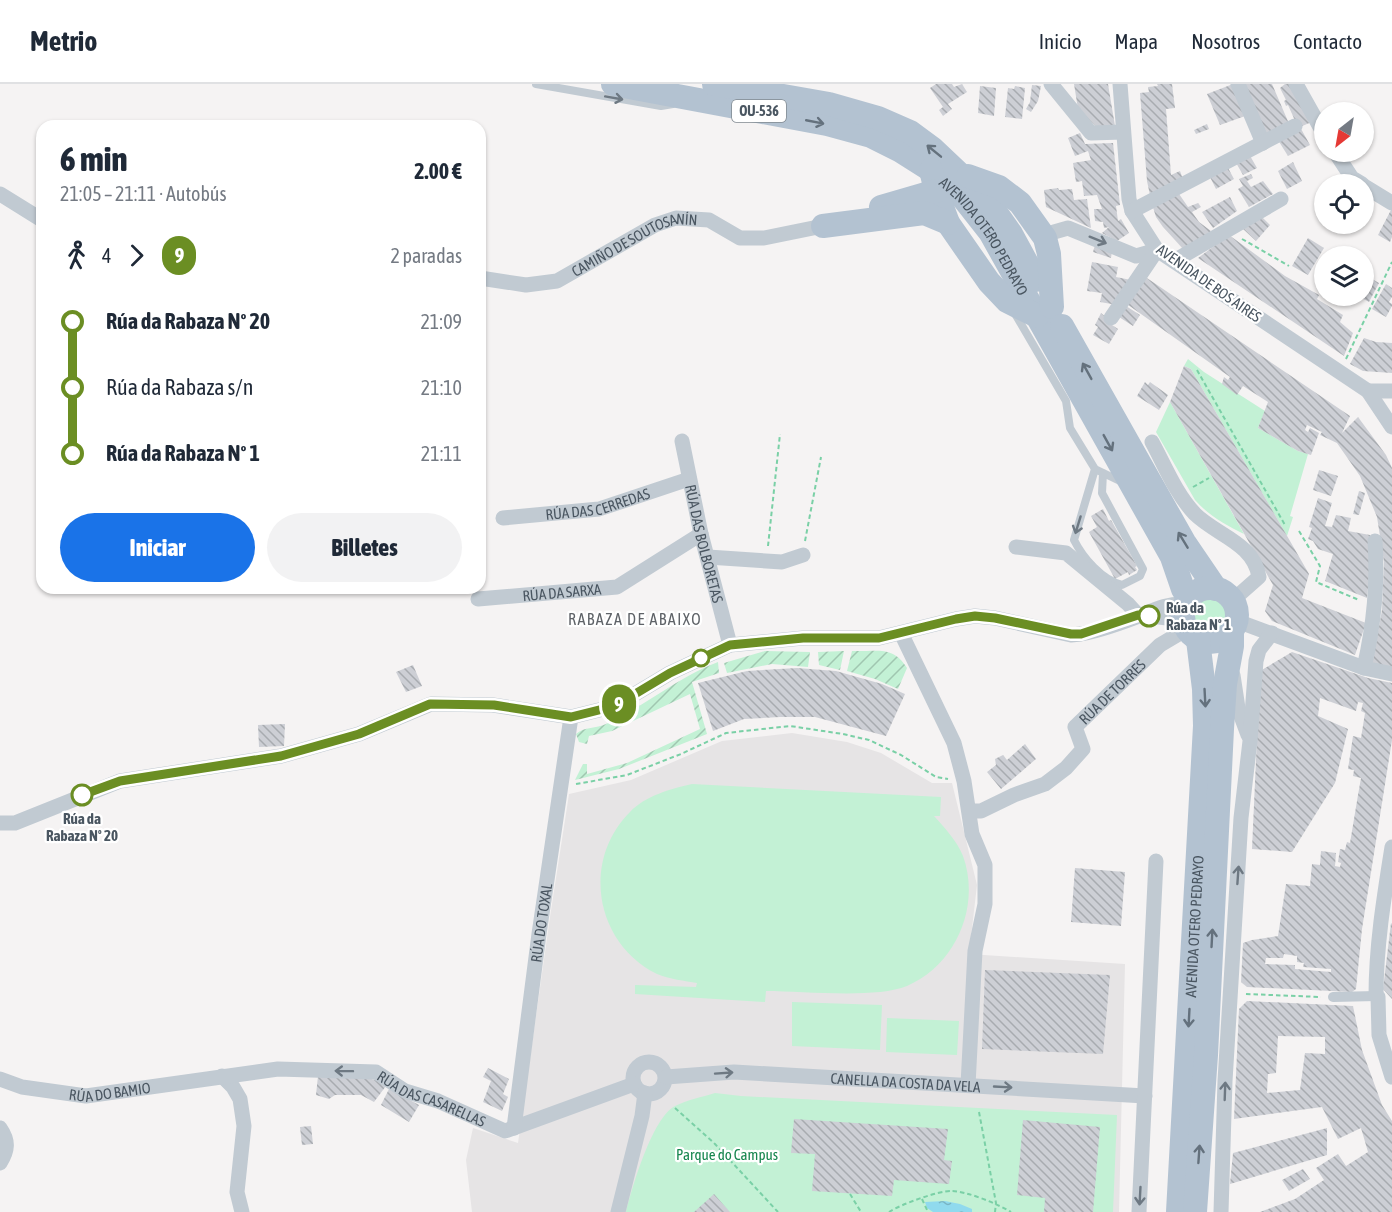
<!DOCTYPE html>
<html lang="es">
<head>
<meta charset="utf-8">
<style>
	:root { --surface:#fff; --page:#f2f2f3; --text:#1f2937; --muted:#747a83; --line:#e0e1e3; --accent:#1a73e8 }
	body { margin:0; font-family:"Asap Condensed",sans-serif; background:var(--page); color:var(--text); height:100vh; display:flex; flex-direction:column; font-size:22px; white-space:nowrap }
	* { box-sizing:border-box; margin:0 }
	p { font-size:20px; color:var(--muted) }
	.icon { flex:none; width:33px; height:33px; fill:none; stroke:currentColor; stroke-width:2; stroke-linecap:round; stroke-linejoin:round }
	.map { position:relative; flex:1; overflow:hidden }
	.details { position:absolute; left:36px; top:36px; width:450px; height:474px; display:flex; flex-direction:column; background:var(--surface); border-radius:18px; box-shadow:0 2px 4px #0004 }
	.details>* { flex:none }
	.badge { padding:0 12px; border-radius:20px; font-size:21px; line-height:39px }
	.needle { width:39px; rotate:211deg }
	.buttons { position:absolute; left:1314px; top:18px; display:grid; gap:12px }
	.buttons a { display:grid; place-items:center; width:60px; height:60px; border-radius:50%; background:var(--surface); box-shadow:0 2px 4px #0004; font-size:30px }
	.map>.badge { position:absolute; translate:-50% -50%; box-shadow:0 0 0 3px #fff }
	.legs { display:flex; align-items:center; gap:9px; height:66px; padding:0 24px; font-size:20px }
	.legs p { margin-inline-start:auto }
	.summary { display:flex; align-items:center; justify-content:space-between; height:102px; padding:0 24px }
	h1 { font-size:33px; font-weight:800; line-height:45px }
	.action { display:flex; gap:12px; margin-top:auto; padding:12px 24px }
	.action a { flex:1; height:69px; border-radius:36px; background:var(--accent); color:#fff; font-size:24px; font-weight:800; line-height:69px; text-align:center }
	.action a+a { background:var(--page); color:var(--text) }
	ul { padding:0 24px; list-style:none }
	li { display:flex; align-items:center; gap:21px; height:66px; font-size:22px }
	li i { display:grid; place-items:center; width:9px; height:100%; margin:0 8px; background:currentColor }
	li i::after { content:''; width:15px; height:15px; margin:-8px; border:4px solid; border-radius:50%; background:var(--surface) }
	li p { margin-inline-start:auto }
	li:first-child i { background:linear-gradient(#0000 50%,currentColor 0) }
	li:last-child i { background:linear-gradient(currentColor 50%,#0000 0) }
	header { display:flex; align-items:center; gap:36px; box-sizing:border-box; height:84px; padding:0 30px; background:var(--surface); border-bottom:2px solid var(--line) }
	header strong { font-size:28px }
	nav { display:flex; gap:33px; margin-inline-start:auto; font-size:21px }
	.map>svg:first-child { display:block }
	.education { fill:#e6e4e5 }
	.green { fill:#c3f1d5 }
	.garden { fill:url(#garden-furrows) }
	.water { fill:url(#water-ripples) }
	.building { fill:url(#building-back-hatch); fill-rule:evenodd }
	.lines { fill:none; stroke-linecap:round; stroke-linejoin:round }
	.path { stroke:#7ad0a6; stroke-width:2; stroke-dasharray:4.5 3; stroke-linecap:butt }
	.service { stroke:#c1cad2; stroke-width:8 }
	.pedestrian { stroke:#c1cad2; stroke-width:10 }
	.minor { stroke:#c1cad2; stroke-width:15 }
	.primary { stroke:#b3c2d1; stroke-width:24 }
	.oneway { stroke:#6e7983 }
	.oneway2 { stroke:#64717d }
	.line-1-casing { stroke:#fff; stroke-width:14 }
	.line-1 { stroke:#6b8e23; stroke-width:9 }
	.stop-1-dot { fill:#fff; stroke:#6b8e23; stroke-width:3 }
	.labels { text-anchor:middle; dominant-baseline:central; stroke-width:4.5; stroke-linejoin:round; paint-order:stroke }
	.shield { fill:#fff; stroke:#808990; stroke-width:1.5 }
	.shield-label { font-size:14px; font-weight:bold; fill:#4a5661 }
	.street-label { font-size:15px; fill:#4a5661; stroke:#fff }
	.stop-label { font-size:15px; font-weight:bold; fill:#4a5661; stroke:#fff; text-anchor:start }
	.park-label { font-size:15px; fill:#17864f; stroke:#fff }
	.neighbourhood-label { font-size:16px; letter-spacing:1.5px; fill:#5f6368; stroke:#fff }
</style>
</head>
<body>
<header>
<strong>Metrio</strong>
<nav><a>Inicio</a><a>Mapa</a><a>Nosotros</a><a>Contacto</a></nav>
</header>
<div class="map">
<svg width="1392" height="1128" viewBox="0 0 1392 1128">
	<defs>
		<pattern id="garden-furrows" width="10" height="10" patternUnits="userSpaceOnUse" patternTransform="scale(1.5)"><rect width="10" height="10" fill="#c3f1d5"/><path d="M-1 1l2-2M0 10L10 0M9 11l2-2" fill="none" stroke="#a0c6b0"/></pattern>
		<pattern id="water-ripples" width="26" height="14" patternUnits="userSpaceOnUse" patternTransform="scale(1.5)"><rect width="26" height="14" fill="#90daee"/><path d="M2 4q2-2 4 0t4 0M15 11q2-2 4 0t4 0" fill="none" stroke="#78b4c4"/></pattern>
		<pattern id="building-back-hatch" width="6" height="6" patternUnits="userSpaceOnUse" patternTransform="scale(1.5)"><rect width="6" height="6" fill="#cdcfd5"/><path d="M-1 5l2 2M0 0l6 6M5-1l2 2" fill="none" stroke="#a8abb0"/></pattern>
	</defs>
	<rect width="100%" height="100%" fill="#f5f3f3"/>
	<path class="education" d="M792 649 847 658 881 669 932 699H952L977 801 969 870 1125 880 1119 1128H472L466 1076 473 1044 518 1059 550 833 569 710 631 696 722 657Z"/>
	<path class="green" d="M1188 275 1204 288 1265 327 1258 344 1298 367 1308 370 1290 432 1293 433 1287 452 1191 285 1184 282Z
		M1170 318 1244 450C1226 441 1209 432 1195 416L1156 348Z
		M1193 531a17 17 0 1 1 34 0a17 17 0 1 1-34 0Z
		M692 700 941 713 940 732H934C945 744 957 757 963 772 981 822 956 881 907 902 875 915 803 907 766 907L765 918 635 910V901L696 903 697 899C685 897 669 895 657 890 595 859 581 777 630 728 645 712 670 705 692 700Z
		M792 918 882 921 880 966 792 962Z
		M887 934 959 937 957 971 886 968Z
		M715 1009 741 1012 1117 1031 1113 1128H626C632 1104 652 1034 675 1022 687 1016 702 1013 715 1009Z"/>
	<path class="garden" d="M765 567 810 568 808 583 772 580 727 589 724 579Z
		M844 567 840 586 819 581 818 568Z
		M852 567C877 568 893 561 907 584L898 605 875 595 847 587Z
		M718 578 719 589 692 598 707 650 619 685 575 696 583 680H587V690L627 679 700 645 690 610 612 647 589 652 587 660 579 658 576 650C585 642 596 645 606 640 645 622 678 593 718 578Z"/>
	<path class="water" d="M945 1117 960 1120 972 1125V1128H933L927 1124 925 1118Z"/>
	<path class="building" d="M936 0H952L954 3 962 0 967 8 948 20 952 25 943 32 939 26 943 23 930 4Z
		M1074 0H1108L1115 42 1098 44 1078 25Z
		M1157 0H1172L1175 24 1166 25 1171 91 1180 87 1184 98 1151 116 1147 97 1140 9 1149 8 1148 3 1158 2Z
		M1233 0 1248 31 1220 41 1207 10Z
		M1241 0H1272L1290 42 1264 53Z
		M1285 0H1294L1314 37 1300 43 1297 41 1288 21 1286 22 1284 17 1286 16 1280 4Z
		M1032 1 1041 2 1038 17 1031 28 1026 25 1030 18Z
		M980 2 996 4 994 32 978 29Z
		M1015 2 1025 4 1022 35 1005 33 1008 4 1014 5Z
		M1207 40 1209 45 1196 50 1194 46Z
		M1300 43 1310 61 1288 72 1278 56Z
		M1080 49 1085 60 1113 59 1120 121 1116 122 1118 137 1121 135 1129 149 1117 157 1102 149 1109 143 1104 144 1103 138 1095 137 1094 125H1102L1097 111 1084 112 1082 97 1076 98 1073 79 1091 76 1088 67 1075 72 1068 54Z
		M1249 70 1257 84 1243 91 1235 77Z
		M1293 78 1302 97 1287 105 1278 87Z
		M1227 82 1234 95 1216 105 1209 91Z
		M1251 90 1253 94 1247 97 1251 103 1263 97 1273 110 1249 123 1238 105 1243 102 1239 95Z
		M1058 104 1059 106 1072 105 1074 116 1087 115 1091 144 1046 123 1044 106Z
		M1177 107 1188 123 1198 119 1201 123 1192 128 1199 138 1211 147 1185 167 1163 143 1156 133 1152 120Z
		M1230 113 1237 127 1213 144 1202 128Z
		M1392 124V153L1390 158 1378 151Z
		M1261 132 1270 141 1256 157 1242 144Z
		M1229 151 1285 192 1319 211 1317 215 1343 231 1340 238 1353 249 1344 272 1198 174Z
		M1308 154 1324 164 1308 191 1292 182Z
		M1095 161 1112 167 1111 174 1093 168Z
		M1092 178 1118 183 1116 193 1131 196 1117 221 1100 218 1102 209 1087 207Z
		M1141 190 1350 332 1342 349 1358 333 1386 371 1392 384V585L1372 581 1382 526 1384 478 1377 433 1360 392 1337 359 1320 351 1322 348 1307 341 1305 346 1308 348 1310 344 1319 349 1311 371 1298 367 1258 344 1268 318 1243 302 1237 311 1222 300 1224 293 1228 296 1230 293 1124 218Z
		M1365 191 1379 199 1369 218 1358 212H1364Z
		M1386 200 1392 204V213L1389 218 1392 220V222L1386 233 1372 225Z
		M1126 222 1140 231 1133 242 1119 233Z
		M1101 229 1113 239 1112 241 1118 245 1109 260 1093 251 1098 243 1095 241Z
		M1364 254 1376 258 1392 259V289L1363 287 1350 280Z
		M1184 282 1191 285 1309 490 1302 514 1366 539 1355 571 1272 537 1265 527 1273 501 1170 318Z
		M1145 298 1148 301 1150 298 1168 311 1159 326 1137 312Z
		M1319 386 1338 392 1331 412 1313 406Z
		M1359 407 1365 409 1359 431 1353 430Z
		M1318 414 1332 419 1325 442 1332 443 1336 431 1351 434 1348 447 1370 451V483L1367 514 1325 497 1333 470 1318 465 1313 457 1308 455 1312 444 1309 443Z
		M1103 425 1109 437 1111 436 1137 482 1135 483 1137 486 1129 491 1128 488 1115 495 1089 448 1097 443 1091 432Z
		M1292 568 1368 594 1392 599V656L1362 845 1356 905 1352 908 1247 903 1241 898 1243 859 1252 856 1278 852 1286 800 1310 802 1312 780 1320 781 1321 767 1336 769 1335 782 1340 783 1341 779 1338 778 1340 765 1345 766 1347 758 1350 759 1358 711 1361 694 1353 692 1354 686 1348 685 1353 652 1361 654 1365 629 1361 627 1363 619 1358 618 1356 627 1320 614 1318 632 1348 645 1335 699 1292 768 1252 765 1260 587ZM1284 870 1297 872V878L1304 879 1303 883 1331 885V888L1295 885V881L1265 880 1266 874H1283Z
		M413 581 422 602 406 608 396 588Z
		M797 584 836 587 882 600 905 610 886 652 815 633H780L744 635 713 647 698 599 747 587Z
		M285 640 284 662 259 663 258 641Z
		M1025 660 1036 675 1001 705 987 688 996 681 995 675 1003 671 1007 676Z
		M1075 784 1125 788 1121 842 1071 838Z
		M1391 839 1392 840V915L1383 905Z
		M985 886 1110 891 1103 970 982 965Z
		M1247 917 1353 922 1362 966 1382 1021 1392 1037V1128H1260L1295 1115 1324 1096 1316 1084 1338 1070 1346 1082 1368 1068 1361 1044 1338 1055 1322 1023 1234 1035 1239 925ZM1278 952 1325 953V970L1305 969 1300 1006 1267 1009 1268 990 1276 989Z
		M488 984 509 995 503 1010 508 1013 502 1027 483 1018 491 997 483 993Z
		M318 992 364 993 379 997 386 1002 374 1018 361 1011H335L329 1015 316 1011Z
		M389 1005 419 1021 409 1038 381 1021Z
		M794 1035 948 1045 944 1076 952 1077 949 1100 894 1096 892 1112 812 1107 815 1070 791 1069Z
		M1023 1036 1100 1043 1093 1128H1044L1045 1114 1017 1111Z
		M311 1042 313 1060 302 1061 300 1043Z
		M1327 1044V1071L1230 1100 1233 1069Z
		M1303 1085 1310 1095 1289 1107 1282 1096Z
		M714 1110 730 1128H694Z"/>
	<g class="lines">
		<path class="path" d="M1242 155 1289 182
			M1346 275 1392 178
			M1197 286 1285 441
			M1193 403 1209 394
			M1299 447 1320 482 1316 498 1359 516
			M805 457 821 373
			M768 462 780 350
			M576 700 627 691 681 670 726 649 790 642 843 650 869 656 901 671 936 693 948 695
			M1246 910 1321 913
			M675 1024 715 1060 778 1128
			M979 1028 996 1119 995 1128
			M850 1110 861 1128
			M922 1115 928 1128
			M889 1128C899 1121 940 1106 952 1107 966 1107 998 1120 1011 1128"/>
		<path class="service" d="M536 0 661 22 673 20
			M1014 228 1066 317 1070 344 1095 385 1124 399
			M1095 385 1074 456C1083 474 1102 496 1122 501L1140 492 1143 485 1102 409 1103 389"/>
		<path class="pedestrian" d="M1333 913 1376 912"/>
		<g class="minor">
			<path d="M1051 0 1091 49 1123 48"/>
			<path d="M1120 0 1129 115 1132 127 1157 166 1368 307 1392 343"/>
			<path d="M1238 0 1263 59"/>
			<path d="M1296 0 1324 50"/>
			<path d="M1335 68 1352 94 1362 100"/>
			<path d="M1364 102 1392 119"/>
			<path d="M0 110 42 136"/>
			<path d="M1132 127 1295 42"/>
			<path d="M1045 154 1054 148 1068 144 1136 172 1157 166"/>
			<path d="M1174 177 1281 115"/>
			<path id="s1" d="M480 194 526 201 557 197 655 141 676 134 709 136 740 154H764L823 142"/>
			<path d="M1111 234 1157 166"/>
			<path d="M1368 307H1392"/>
			<path id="s2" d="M682 357 701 450 730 561"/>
			<path d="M1152 358C1165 382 1176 410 1195 430 1216 451 1254 459 1259 493L1233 516"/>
			<path id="s3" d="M503 434 599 425 689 395"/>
			<path d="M1016 463 1066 469 1128 520 1138 531"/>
			<path d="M708 473 782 478 803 471"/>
			<path id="s4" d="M478 515 617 503 701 450"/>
			<path d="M1143 531 1183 536"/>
			<path d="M1237 537 1364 584 1392 590"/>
			<path d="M901 549 954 659 964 697 972 750 985 781V820L975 867 968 1001"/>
			<path d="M1364 584C1374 541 1378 501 1375 457"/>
			<path d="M1233 591 1238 624 1248 651"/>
			<path id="s5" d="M970 727H981L1014 711 1045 700 1066 684 1083 665 1075 643 1160 561 1187 545"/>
			<path d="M0 739H15L120 697 281 672 359 650 431 620 493 621 571 633 615 622 670 589 730 561 803 554H879L956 535 975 532 995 534 1071 551 1081 550C1102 546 1124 538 1144 530 1158 524 1170 519 1185 520"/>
			<path d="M1392 763C1384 813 1376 862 1376 912L1378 913 1379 951 1392 993"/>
			<circle cx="649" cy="994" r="16"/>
			<path d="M222 992 233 1003 240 1015 244 1042 237 1108 242 1128"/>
			<path id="s6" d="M666 993 734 988 1145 1012"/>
			<path id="s7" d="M0 995 22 1003 86 1012 278 985 376 988 405 1007 438 1017 505 1047 634 1000"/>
			<path d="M0 1044C9 1057 8 1066 0 1079"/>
			<path id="s8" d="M514 1044 539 850 571 633"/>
			<path d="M618 1128 642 1032 645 1009"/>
			<path d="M1139 1128 1156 777"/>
			<path d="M1221 1128 1225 997 1241 734 1250 657 1256 577 1259 566 1272 549"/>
		</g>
		<g class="primary">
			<path id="s9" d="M613 0 827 40 871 52 901 67 931 86 964 115 990 148 1172 473 1183 505 1189 515"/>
			<path d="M714 0 829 20 878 34 910 48 933 65 987 116 1011 150 1036 196"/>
			<path d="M931 86 936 107 948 139 989 198 1007 217 1037 232"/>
			<path d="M968 92 999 103 1020 119 1045 154 1049 170 1052 223"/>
			<path d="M881 123 936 107"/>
			<path d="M823 142 924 129 948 139"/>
			<path d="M1062 242 1184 458 1216 505"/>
			<circle cx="1210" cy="531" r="27"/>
			<path id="s10" d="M1178 1128 1205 642 1204 605 1198 556"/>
			<path d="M1195 1128 1206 971 1222 645 1225 600 1232 562V549"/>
		</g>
	</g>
	<defs><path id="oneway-shaft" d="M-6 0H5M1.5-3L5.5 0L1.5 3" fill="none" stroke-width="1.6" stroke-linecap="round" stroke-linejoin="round" transform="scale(1.5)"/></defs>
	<g class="oneway">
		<use href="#oneway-shaft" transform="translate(614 14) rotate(10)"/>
		<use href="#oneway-shaft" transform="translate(1098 156) rotate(22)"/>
		<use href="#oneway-shaft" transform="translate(1078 441) rotate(107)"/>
		<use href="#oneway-shaft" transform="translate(1238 791) rotate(-86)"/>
		<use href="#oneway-shaft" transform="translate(344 987) rotate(-179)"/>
		<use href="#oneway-shaft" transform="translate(724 989) rotate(-4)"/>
		<use href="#oneway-shaft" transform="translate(1003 1003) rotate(3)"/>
		<use href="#oneway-shaft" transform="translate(1225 1007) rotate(-88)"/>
		<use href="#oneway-shaft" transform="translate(1140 1112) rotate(93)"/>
	</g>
	<g class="oneway2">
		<use href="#oneway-shaft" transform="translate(815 38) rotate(11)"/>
		<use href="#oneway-shaft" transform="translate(934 67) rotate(-141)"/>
		<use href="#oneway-shaft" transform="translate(1087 287) rotate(-119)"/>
		<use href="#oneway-shaft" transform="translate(1108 359) rotate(61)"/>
		<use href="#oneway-shaft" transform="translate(1183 456) rotate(-121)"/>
		<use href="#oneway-shaft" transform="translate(1205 614) rotate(87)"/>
		<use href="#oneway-shaft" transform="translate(1212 854) rotate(-87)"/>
		<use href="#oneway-shaft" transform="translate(1189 934) rotate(93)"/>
		<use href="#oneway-shaft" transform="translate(1199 1070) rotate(-86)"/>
	</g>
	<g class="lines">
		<defs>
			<path id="line-1" d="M82 711 120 697 281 672 359 650 430 620 494 621 571 633 615 622 670 589 730 561 803 554H879L956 535 975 532 995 534 1071 550H1081L1138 531 1149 532"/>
		</defs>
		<use href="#line-1" class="line-1-casing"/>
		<use href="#line-1" class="line-1"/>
	</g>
	<g class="stop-1-dot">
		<circle cx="1149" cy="532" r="10"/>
		<circle cx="701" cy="574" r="8"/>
		<circle cx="82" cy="711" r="10"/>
	</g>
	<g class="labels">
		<rect class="shield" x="732" y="16" width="54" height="22" rx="4.5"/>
		<g class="shield-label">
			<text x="759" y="27">OU-536</text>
		</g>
		<g class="street-label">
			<text stroke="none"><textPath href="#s9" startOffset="418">AVENIDA OTERO PEDRAYO</textPath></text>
			<text stroke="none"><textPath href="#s1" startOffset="165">CAMIÑO DE SOUTOSANÍN</textPath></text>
			<text transform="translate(1209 199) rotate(35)">AVENIDA DE BOS AIRES</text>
			<text stroke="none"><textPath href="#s3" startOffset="96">RÚA DAS CERREDAS</textPath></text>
			<text stroke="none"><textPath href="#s2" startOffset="105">RÚA DAS BOLBORETAS</textPath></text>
			<text stroke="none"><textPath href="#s4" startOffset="84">RÚA DA SARXA</textPath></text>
			<text stroke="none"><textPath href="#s5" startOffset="207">RÚA DE TORRES</textPath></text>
			<text stroke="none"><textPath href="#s8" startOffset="207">RÚA DO TOXAL</textPath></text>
			<text stroke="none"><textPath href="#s10" startOffset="286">AVENIDA OTERO PEDRAYO</textPath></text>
			<text stroke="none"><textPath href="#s6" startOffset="240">CANELLA DA COSTA DA VELA</textPath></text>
			<text stroke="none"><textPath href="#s7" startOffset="112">RÚA DO BAMIO</textPath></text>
			<text stroke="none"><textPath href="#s7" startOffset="442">RÚA DAS CASARELLAS</textPath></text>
		</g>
		<g class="stop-label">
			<text x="1166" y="523">Rúa da<tspan x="1166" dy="17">Rabaza Nº 1</tspan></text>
			<text x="82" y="734" text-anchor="middle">Rúa da<tspan x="82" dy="17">Rabaza Nº 20</tspan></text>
		</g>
		<g class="park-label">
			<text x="727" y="1070">Parque do Campus</text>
		</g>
		<g class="neighbourhood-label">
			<text x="635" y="535">RABAZA DE ABAIXO</text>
		</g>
	</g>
</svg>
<div class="buttons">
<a><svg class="needle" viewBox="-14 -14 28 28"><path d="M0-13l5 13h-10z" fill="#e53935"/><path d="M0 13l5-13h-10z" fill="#747a83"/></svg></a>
<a><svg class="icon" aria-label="locate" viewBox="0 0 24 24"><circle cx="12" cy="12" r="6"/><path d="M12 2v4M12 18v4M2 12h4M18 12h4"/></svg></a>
<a><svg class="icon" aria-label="layers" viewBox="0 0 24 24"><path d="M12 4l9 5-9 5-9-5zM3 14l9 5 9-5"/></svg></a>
</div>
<b class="badge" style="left:619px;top:620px;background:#6b8e23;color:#fff">9</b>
<section class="details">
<div class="summary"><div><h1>6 min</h1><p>21:05 – 21:11 · Autobús</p></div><b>2.00 €</b></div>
<div class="legs"><svg class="icon" aria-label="walk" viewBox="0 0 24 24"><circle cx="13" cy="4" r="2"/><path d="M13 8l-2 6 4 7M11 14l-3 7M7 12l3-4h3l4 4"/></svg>4<svg class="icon" aria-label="forward" viewBox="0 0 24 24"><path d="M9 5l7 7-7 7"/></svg><b class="badge" style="background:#6b8e23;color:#fff">9</b><p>2 paradas</p></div>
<ul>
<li><i style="color:#6b8e23"></i><b>Rúa da Rabaza Nº 20</b><p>21:09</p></li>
<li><i style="color:#6b8e23"></i><span>Rúa da Rabaza s/n</span><p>21:10</p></li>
<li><i style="color:#6b8e23"></i><b>Rúa da Rabaza Nº 1</b><p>21:11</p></li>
</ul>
<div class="action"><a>Iniciar</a><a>Billetes</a></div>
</section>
</div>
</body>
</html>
